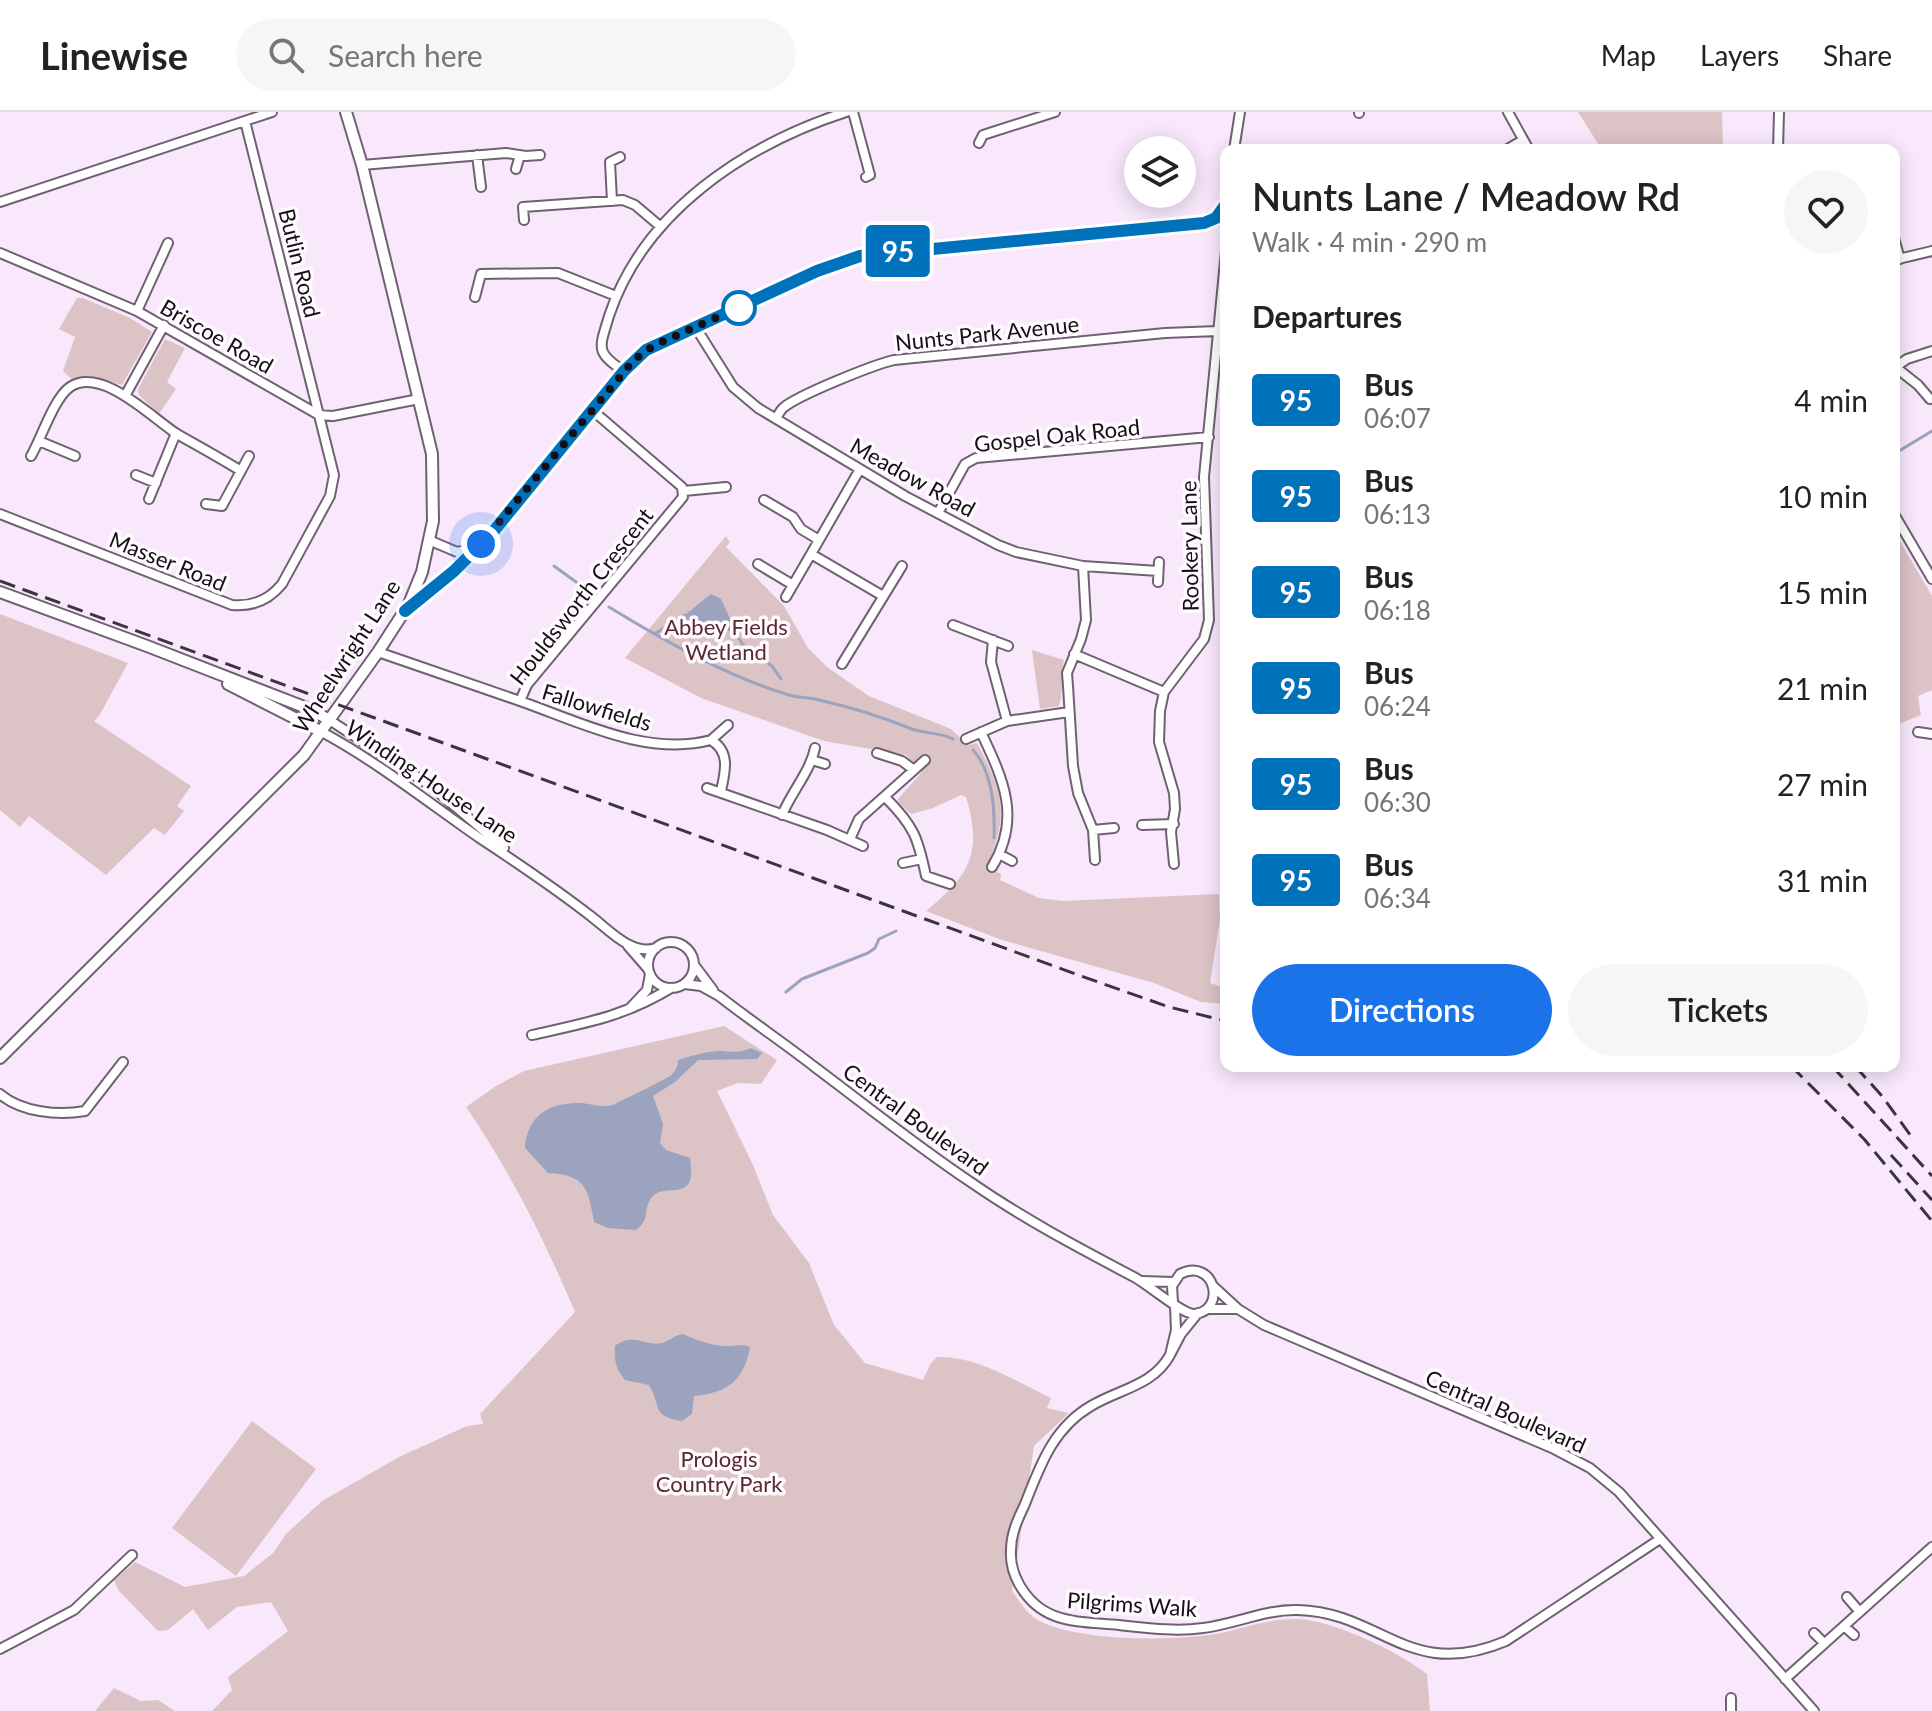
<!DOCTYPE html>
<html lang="en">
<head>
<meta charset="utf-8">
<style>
	:root { --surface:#fff; --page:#f6f6f6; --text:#222; --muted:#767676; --line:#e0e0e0; --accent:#1a73e8 }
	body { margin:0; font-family:Lato,sans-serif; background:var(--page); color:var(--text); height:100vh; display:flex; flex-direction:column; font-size:30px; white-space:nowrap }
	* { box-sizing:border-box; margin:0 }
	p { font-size:26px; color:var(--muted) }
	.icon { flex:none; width:44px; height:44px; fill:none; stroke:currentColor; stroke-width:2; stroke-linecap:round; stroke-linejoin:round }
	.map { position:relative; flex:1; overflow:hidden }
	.drawer { position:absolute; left:1220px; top:32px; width:680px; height:928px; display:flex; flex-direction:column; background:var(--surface); border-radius:16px; box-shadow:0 4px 20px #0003 }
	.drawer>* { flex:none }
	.badge { padding:0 16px; border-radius:6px; font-size:28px; line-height:52px }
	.controls { position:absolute; left:1124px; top:24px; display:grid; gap:16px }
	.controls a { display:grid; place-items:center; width:72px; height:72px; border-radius:50%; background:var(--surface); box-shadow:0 4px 20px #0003; font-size:40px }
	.you { position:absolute; width:40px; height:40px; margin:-20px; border:6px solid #fff; border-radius:50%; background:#1a73e8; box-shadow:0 0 0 12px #1a73e833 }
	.map>.badge { position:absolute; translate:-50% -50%; box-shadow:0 0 0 4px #fff }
	h2 { padding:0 32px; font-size:30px; line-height:72px }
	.round { display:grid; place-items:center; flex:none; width:84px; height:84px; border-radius:42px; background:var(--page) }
	.head { display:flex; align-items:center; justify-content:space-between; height:136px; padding:0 32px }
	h1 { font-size:38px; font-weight:600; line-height:60px }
	.primary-button { display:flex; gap:16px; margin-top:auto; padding:16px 32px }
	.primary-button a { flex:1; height:92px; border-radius:48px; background:var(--accent); color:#fff; font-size:32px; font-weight:600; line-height:92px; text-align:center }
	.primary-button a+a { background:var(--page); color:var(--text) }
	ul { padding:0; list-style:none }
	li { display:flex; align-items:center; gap:24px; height:96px; padding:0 32px }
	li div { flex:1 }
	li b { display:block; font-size:30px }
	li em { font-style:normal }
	li .badge { min-width:88px; font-weight:700; text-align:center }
	header { display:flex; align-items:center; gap:48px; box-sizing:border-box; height:112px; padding:0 40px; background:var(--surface); border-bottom:2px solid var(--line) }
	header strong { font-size:38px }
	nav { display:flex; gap:44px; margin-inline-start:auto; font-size:28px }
	.search { width:560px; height:72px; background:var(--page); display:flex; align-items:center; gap:20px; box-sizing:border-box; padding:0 28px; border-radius:44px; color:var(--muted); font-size:30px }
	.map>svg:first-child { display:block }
	.green { fill:#dcc3c5 }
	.water { fill:#9ba3bf }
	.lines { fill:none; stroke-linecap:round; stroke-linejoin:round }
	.stream { stroke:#9ba3bf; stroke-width:3 }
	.minor-casing { stroke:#6f6072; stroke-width:12 }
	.tertiary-casing { stroke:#6f6072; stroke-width:14 }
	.minor { stroke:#fff; stroke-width:8 }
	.tertiary { stroke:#fff; stroke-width:10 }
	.rail { stroke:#3b343d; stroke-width:3; stroke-dasharray:16 8; stroke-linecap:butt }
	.line-casing { stroke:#fff; stroke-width:18 }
	.line { stroke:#0072bc; stroke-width:12 }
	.walk { stroke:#140f15; stroke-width:8; stroke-dasharray:0 14.4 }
	.stop-dot { fill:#fff; stroke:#0072bc; stroke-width:4 }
	.labels { text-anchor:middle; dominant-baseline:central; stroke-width:7; stroke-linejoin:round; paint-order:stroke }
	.street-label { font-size:22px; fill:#140f15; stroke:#fefafe }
	.park-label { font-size:22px; fill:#592931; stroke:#fefafe }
</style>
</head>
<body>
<header>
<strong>Linewise</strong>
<div class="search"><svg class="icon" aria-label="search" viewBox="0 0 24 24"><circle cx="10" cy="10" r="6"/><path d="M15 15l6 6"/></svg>Search here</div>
<nav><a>Map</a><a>Layers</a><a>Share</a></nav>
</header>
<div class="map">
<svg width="1932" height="1599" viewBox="0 0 1932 1599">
	<rect width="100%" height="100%" fill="#f9e8fc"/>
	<path class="green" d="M1578 0H1722L1723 38H1602Z
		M77 186H83L130 206 152 220 122 273 89 264 72 267 63 259 75 225 59 217Z
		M165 227 185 236 167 270 176 277 159 302 139 283 138 277Z
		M1894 419 1932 484V578L1918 584 1921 603 1894 614Z
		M726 424 730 430 726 435 784 494 808 536 827 555 869 584 951 617 968 633 977 631C1004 681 1009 702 987 755L1001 762 1000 768 1039 786 1063 789 1219 782 1220 807 1210 871 1219 874 1226 872V892L1201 890 1154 871 1002 828 926 799C969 764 983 742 966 685L961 683 933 696 911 702 899 691 898 687 922 660 906 643 824 629 701 586 625 546Z
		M0 502 128 551 99 604 94 609 191 674 177 694 184 699 165 723 154 716 106 763 29 704 20 715 0 698Z
		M1032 538 1064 548C1060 563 1064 579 1059 594L1040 597Z
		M724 914 777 948 761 972 738 971 717 979 753 1053 773 1103 809 1151 834 1213 865 1251 923 1268 931 1251 937 1245C978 1244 1015 1269 1051 1286L1047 1296 1069 1301 1034 1334 1012 1479C1019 1489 1026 1500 1036 1507 1075 1530 1172 1529 1216 1522 1242 1517 1267 1507 1294 1507 1329 1506 1400 1540 1427 1562L1430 1599H212L232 1578 228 1565 288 1519 271 1490 237 1495 208 1518 193 1497 168 1518 158 1519 119 1479 114 1468 135 1450 185 1475 244 1464 273 1441 286 1422 322 1389 399 1345 467 1314 483 1312 480 1302 575 1200C545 1129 510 1059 466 995L496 974 524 959Z
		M252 1309 316 1357 236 1464 172 1416Z
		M114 1576 141 1589 158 1588 175 1599H95Z"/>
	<path class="water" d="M711 482 721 487 734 515 733 520 685 507V503Z
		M751 936 762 941 757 947 698 948 675 970 653 984 663 1012 660 1031 666 1038 690 1046C698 1098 661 1064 649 1090 643 1103 650 1107 636 1118L608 1116 594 1110C588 1076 586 1063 548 1061L525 1036C527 1003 550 990 581 991 591 992 603 996 613 993 617 991 666 967 670 964 675 960 678 955 678 948 691 944 704 940 718 939 731 939 739 942 751 936Z
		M683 1222C696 1228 715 1235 730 1234 739 1234 741 1232 750 1235 744 1269 727 1281 694 1284L692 1302 682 1309C650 1304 662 1294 649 1273L625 1268C616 1257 614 1249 615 1234 635 1219 647 1237 665 1230 672 1227 675 1223 683 1222Z"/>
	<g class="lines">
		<path class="stream" d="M1894 342 1932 319
			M554 454 594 483
			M609 495C663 528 728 565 789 583 799 586 809 585 819 588 851 595 882 605 912 617 926 622 939 620 953 627
			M734 520 744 534 772 554 781 567
			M656 521 685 503
			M973 638C993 660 995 698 994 726
			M786 880 802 867 868 841 875 836 879 827 896 819"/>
		<defs>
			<path id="minor" d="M853 0 870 63 866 65
				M1359 0V1
				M1508 0 1529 38
				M979 31 983 23 1055 0
				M1234 38 1240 0
				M1506 38 1523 28
				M1778 38 1779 0
				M477 43 481 75
				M362 53 506 41 526 44 540 43
				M516 57 520 43
				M612 89 610 50 620 45
				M0 90 272 0
				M1221 103 1226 114
				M524 108 523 95 623 88 635 93 661 115
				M1894 126 1900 147
				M0 141 137 199 319 303 333 304 419 287
				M1894 148 1932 139
				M475 185 481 162 558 161 616 184
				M137 199 168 131
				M696 216 733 275 758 296 905 384 998 433 1016 440 1083 454 1158 459
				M1894 254 1918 273 1930 287
				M1894 256 1907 247 1932 239
				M624 259C594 240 600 235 609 204 644 99 745 33 846 0
				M125 284 164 213
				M776 307C778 303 780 299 783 296 798 283 873 253 894 248L1165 221 1218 219
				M39 329 75 344
				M31 344C41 327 54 286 70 275 102 254 152 306 177 322 198 334 220 346 241 359
				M860 357 811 442 883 484
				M136 363 156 371
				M684 379 726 375
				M149 387 176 321
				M764 388 793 405 801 417 819 428
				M206 392 222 394 249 344
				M938 401 965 352 976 346 1209 325
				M0 402 232 493C253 495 269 488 282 472L330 384 334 363 245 9
				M1894 402 1932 467
				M431 429 457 440 475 436
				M758 452 793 473
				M1083 454 1086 508 1081 527 1067 561 1068 574 1073 654 1078 681 1093 718 1114 716
				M1158 470 1159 450
				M786 485 811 442
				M409 496 454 459 493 420 624 259 646 238 817 159 860 144 1204 111 1221 103 1226 92
				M953 513 1008 534
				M993 528 991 550 1007 609
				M378 540 520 589 527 573 683 385 682 375 592 298
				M1074 542 1164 580
				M842 552 902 454
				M520 589C580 610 647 645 711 628 731 640 725 660 721 679
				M331 609 431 674 504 736
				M322 620C379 651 429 691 481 727 519 752 556 777 592 805 609 818 632 844 656 836
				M981 620C1003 667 1022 706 992 755
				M1918 620 1932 622
				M966 627 1007 609 1069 600
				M711 628 728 613
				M812 648 825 652
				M914 658 925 648
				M707 676 827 718 863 734
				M886 686C914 714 918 726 926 764L950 772
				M782 703C792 679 810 660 815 636
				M1142 713 1174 712
				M1093 718 1095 748
				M850 727 859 707 914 658 902 649 877 641
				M999 742 1012 749
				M903 751 922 747
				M1174 752 1171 720 1175 697 1174 681 1159 630 1160 599 1164 580 1204 527 1209 508 1204 365 1226 139
				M648 853a23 23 0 1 1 46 0a23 23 0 1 1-46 0Z
				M628 834 648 857
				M695 854 713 878
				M684 872 701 874 719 884C751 909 784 931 816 956 868 995 918 1035 972 1071 1024 1107 1079 1136 1134 1165 1149 1173 1183 1203 1195 1202 1227 1198 1215 1145 1180 1162L1172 1174 1173 1190
				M630 896 647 878 650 862
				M532 923C585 911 623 905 671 876
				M0 982C21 1000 58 1004 85 999L123 950
				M1142 1169 1173 1170
				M1213 1174 1238 1197 1264 1213 1552 1336 1590 1356 1619 1380 1814 1599
				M1175 1194 1176 1218 1170 1243 1181 1222 1198 1201
				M1207 1197H1237
				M1170 1243C1153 1274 1119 1277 1091 1294 1053 1316 1040 1354 1025 1392 1018 1407 1011 1421 1011 1438 1010 1451 1013 1461 1019 1472 1042 1513 1078 1509 1119 1513 1147 1516 1176 1520 1203 1516 1236 1512 1265 1497 1298 1498 1381 1500 1409 1570 1506 1529L1660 1427
				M1847 1485 1859 1499
				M1844 1514 1854 1523
				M1814 1521 1824 1531
				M0 1537 74 1498 132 1443
				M1785 1567 1932 1435
				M1731 1599V1586"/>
			<path id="tertiary" d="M0 480 147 534 312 598 331 609
				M228 572 322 620
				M0 946 304 643 378 540 409 492 422 460 433 409 432 342 362 53 346 0"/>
		</defs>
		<use href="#minor" class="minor-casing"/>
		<use href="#tertiary" class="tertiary-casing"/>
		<use href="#minor" class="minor"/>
		<use href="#tertiary" class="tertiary"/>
		<path class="rail" d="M0 469 1081 864 1169 895 1226 909
			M1791 954 1864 1027 1932 1109
			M1832 954 1932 1064
			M1855 954 1882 984 1911 1024
			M1891 1043 1932 1088"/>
	</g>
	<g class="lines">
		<defs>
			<path id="line" d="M405 499 454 459 493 420 624 259 646 238 817 159 860 144 1204 111 1216 106 1226 92"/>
		</defs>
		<use href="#line" class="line-casing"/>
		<use href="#line" class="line"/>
		<path class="walk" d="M481 432 634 248 653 234 751 190 739 196"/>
	</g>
	<circle class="stop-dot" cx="739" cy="196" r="16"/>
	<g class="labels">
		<g class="street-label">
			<text transform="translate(300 151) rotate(76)">Butlin Road</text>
			<text transform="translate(987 221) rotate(-6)">Nunts Park Avenue</text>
			<text transform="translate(217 224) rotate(30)">Briscoe Road</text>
			<text transform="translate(1057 323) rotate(-6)">Gospel Oak Road</text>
			<text transform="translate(913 365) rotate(29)">Meadow Road</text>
			<text transform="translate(1189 434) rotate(-91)">Rookery Lane</text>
			<text transform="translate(168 449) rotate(22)">Masser Road</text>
			<text transform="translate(581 484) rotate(-52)">Houldsworth Crescent</text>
			<text transform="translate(346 544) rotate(-57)">Wheelwright Lane</text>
			<text transform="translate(597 595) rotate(17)">Fallowfields</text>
			<text transform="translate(432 669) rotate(34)">Winding House Lane</text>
			<text transform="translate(916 1007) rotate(36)">Central Boulevard</text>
			<text transform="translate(1506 1299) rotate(24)">Central Boulevard</text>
			<text transform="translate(1132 1492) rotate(4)">Pilgrims Walk</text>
		</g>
		<g class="park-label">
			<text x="726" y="514">Abbey Fields<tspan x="726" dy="25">Wetland</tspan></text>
			<text x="719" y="1346">Prologis<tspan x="719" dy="25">Country Park</tspan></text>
		</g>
	</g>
</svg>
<div class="controls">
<a><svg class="icon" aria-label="layers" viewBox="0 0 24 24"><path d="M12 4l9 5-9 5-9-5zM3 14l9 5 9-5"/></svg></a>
</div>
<div class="you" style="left:481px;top:432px"></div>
<b class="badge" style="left:898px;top:139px;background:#0072bc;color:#fff">95</b>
<section class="drawer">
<div class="head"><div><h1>Nunts Lane / Meadow Rd</h1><p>Walk · 4 min · 290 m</p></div><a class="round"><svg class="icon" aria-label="heart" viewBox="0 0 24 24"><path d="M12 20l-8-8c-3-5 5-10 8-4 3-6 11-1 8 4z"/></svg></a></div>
<h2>Departures</h2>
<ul>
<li><span class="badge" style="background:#0072bc;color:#fff">95</span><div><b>Bus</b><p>06:07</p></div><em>4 min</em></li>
<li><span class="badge" style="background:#0072bc;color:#fff">95</span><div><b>Bus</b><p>06:13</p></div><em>10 min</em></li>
<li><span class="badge" style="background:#0072bc;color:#fff">95</span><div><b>Bus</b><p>06:18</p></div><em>15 min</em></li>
<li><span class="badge" style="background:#0072bc;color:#fff">95</span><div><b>Bus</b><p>06:24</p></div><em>21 min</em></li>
<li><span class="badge" style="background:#0072bc;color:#fff">95</span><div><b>Bus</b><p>06:30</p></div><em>27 min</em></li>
<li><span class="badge" style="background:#0072bc;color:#fff">95</span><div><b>Bus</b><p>06:34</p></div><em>31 min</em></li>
</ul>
<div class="primary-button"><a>Directions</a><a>Tickets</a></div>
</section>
</div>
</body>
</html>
